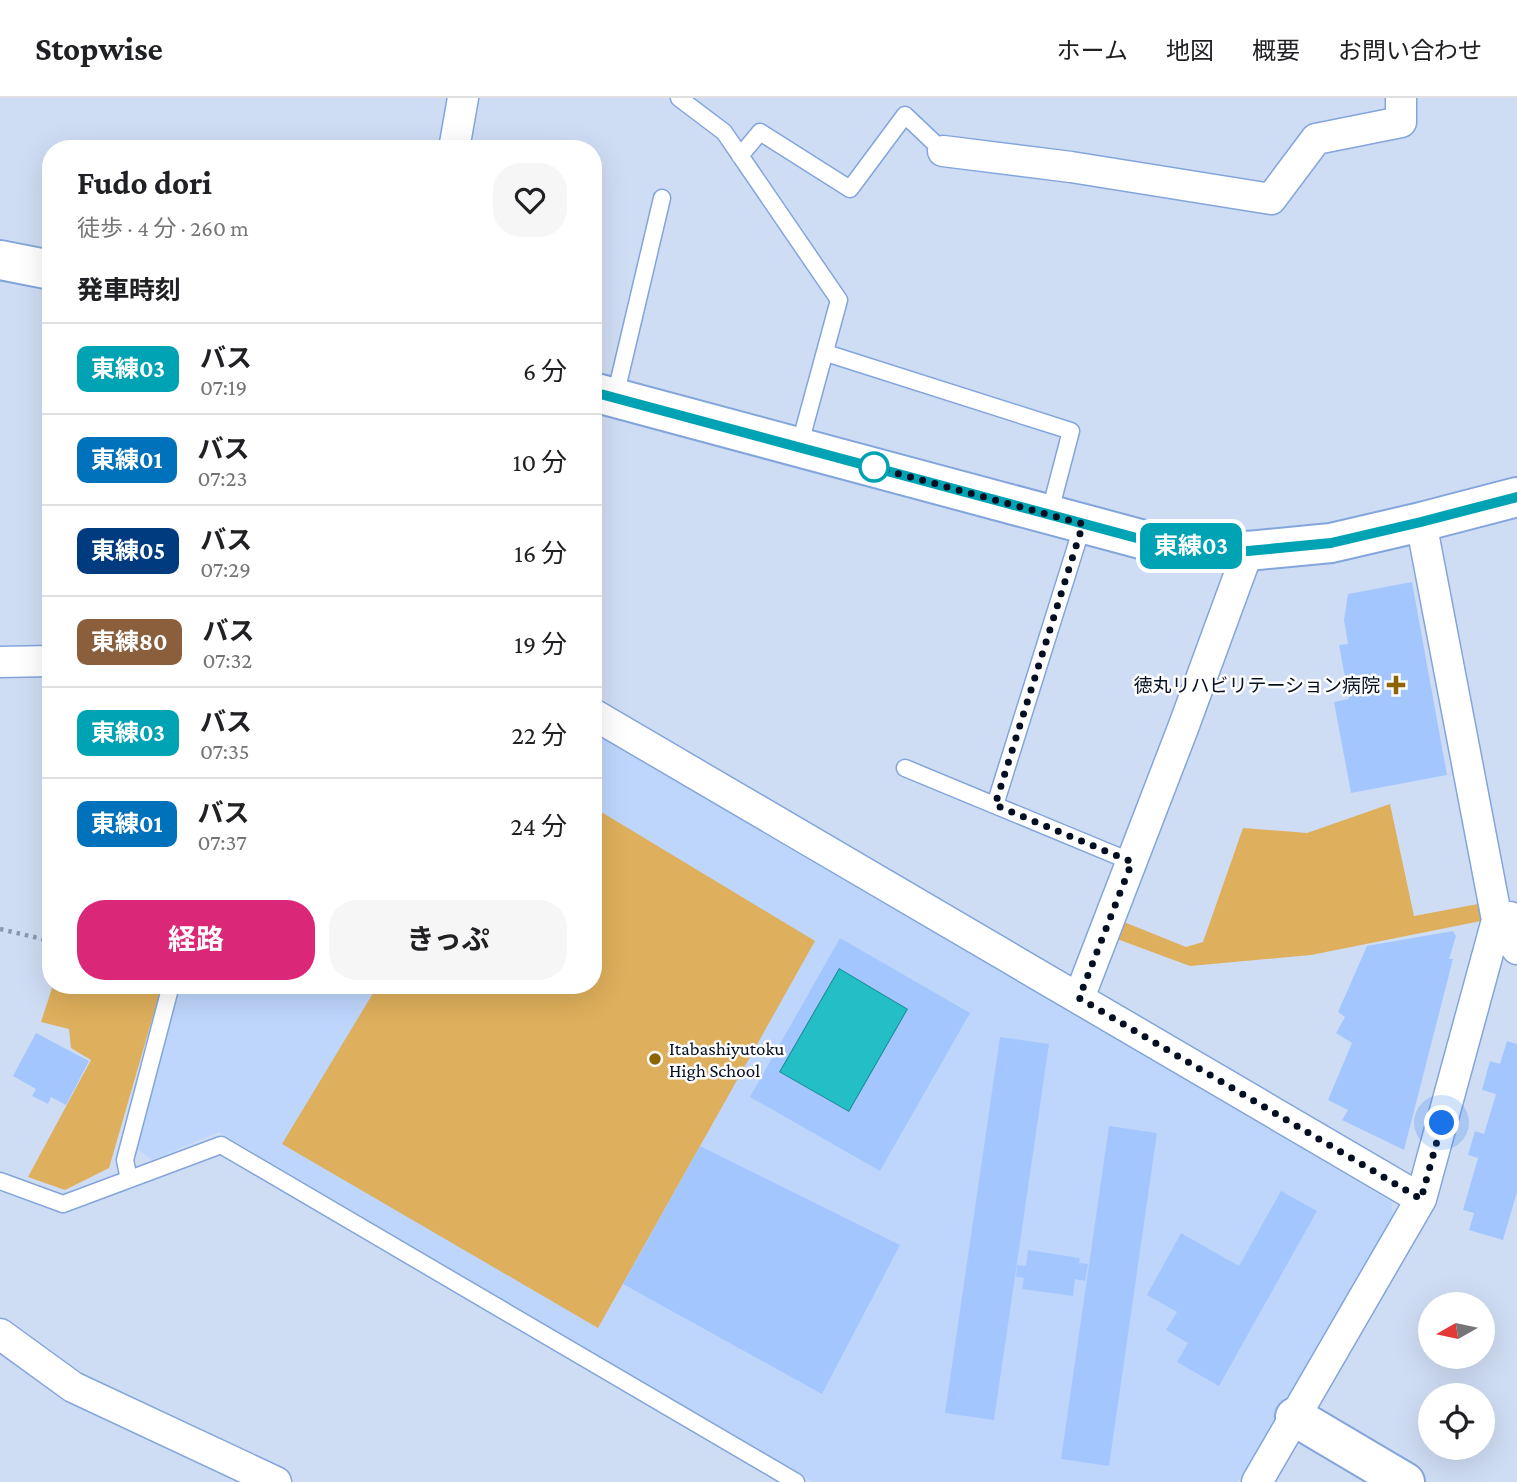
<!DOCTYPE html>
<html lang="ja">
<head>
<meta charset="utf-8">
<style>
	:root { --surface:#fff; --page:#f6f6f6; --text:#202124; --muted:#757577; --line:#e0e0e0; --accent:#db2777 }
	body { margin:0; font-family:"Crimson Pro","Noto Sans JP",serif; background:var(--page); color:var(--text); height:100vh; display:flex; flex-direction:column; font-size:26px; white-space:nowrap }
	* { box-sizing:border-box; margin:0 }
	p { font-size:23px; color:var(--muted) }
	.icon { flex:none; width:38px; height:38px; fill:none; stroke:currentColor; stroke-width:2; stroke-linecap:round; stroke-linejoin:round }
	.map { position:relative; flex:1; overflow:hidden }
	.drawer { position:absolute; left:42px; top:42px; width:560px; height:854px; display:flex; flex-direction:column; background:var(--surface); border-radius:28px; box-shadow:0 7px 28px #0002 }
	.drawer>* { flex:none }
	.badge { padding:0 14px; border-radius:10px; font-size:24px; line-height:46px }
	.needle { width:46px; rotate:261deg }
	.buttons { position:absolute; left:1418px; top:1194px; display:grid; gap:14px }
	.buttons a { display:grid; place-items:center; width:77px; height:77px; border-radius:50%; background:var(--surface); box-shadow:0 7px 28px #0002; font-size:35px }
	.you { position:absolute; width:35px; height:35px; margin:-18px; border:5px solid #fff; border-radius:50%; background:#1a73e8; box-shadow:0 0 0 10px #1a73e833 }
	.map>.badge { position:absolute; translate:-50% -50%; box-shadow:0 0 0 4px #fff }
	h2 { padding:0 35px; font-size:26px; line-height:63px }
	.round { display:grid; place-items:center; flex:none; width:74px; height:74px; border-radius:28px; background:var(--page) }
	.headline { display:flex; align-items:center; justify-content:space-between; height:119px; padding:0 35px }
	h1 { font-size:33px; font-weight:700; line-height:52px }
	.primary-button { display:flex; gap:14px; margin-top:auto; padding:14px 35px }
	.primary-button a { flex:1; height:80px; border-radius:28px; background:var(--accent); color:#fff; font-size:28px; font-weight:700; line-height:80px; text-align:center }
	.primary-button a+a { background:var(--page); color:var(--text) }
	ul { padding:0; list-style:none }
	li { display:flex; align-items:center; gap:21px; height:91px; padding:0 35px; border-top:2px solid var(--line) }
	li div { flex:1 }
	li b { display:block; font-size:26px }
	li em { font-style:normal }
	li .badge { min-width:77px; font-weight:700; text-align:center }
	header { display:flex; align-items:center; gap:42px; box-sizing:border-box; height:98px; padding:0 35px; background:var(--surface); border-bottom:2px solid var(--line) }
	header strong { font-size:33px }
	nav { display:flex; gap:38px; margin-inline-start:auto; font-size:24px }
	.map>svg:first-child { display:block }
	.built { fill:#bed6fc }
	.green { fill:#deaf5c }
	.water { fill:#23bec6; stroke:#1a8a95; stroke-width:2 }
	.building { fill:#a4c6ff; fill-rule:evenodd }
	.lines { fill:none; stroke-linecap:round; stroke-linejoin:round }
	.lane-casing { stroke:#83a5dc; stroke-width:19 }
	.street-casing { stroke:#83a5dc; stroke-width:33 }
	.secondary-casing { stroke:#83a5dc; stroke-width:42 }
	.path { stroke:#8a97ad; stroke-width:4.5; stroke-dasharray:3.5 5; stroke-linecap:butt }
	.lane { stroke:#fff; stroke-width:16 }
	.street { stroke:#fff; stroke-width:30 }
	.secondary { stroke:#fff; stroke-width:38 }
	.line-casing { stroke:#fff; stroke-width:16 }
	.line { stroke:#00a3b4; stroke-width:10 }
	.walk { stroke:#040f22; stroke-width:7; stroke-dasharray:0 12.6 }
	.stop-dot { fill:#fff; stroke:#00a3b4; stroke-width:3.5 }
	.poi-dot { fill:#8c6305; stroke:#fdfdfd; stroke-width:2.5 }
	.labels { text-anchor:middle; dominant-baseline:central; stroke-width:5; stroke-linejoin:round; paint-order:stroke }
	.poi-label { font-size:19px; fill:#040f22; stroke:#fdfdfd; text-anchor:end }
</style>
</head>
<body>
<header>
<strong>Stopwise</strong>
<nav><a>ホーム</a><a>地図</a><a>概要</a><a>お問い合わせ</a></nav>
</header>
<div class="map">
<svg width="1517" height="1384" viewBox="0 0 1517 1384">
	<rect width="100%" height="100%" fill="#cfddf4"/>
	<path class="built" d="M593 631 1392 1104 1393 1122 1238 1384H812L219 1034 152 1062 135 1049 181 887H593Z"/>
	<path class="green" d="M1390 706 1414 818 1478 806 1481 823 1311 857 1190 868 1117 841 1124 824 1186 849 1203 844 1243 730 1307 735Z
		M593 709 815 843 598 1230 282 1046 378 887H593Z
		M53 887H162L109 1070 65 1092 28 1079 91 962 71 950 69 931 41 924Z"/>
	<path class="water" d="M839 870 908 911 849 1014 779 974Z"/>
	<path class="building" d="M1412 484 1447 677 1351 695 1334 604 1349 601 1339 547 1348 546 1344 522 1348 496Z
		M1453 833 1456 838 1449 861H1453L1404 1052 1342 1022 1348 1012 1328 1002 1352 945 1336 935 1345 919 1338 914 1367 848Z
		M840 840 970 915 880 1073 750 999ZM839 870 908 911 849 1014 779 974Z
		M36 935 89 963 66 1007 51 999 48 1006 32 998 36 991 13 978Z
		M1000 939 1049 946 994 1322 945 1315Z
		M1507 943 1517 946V1094L1503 1142 1469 1132 1474 1115 1463 1112 1478 1060 1468 1057 1475 1033 1484 1036 1496 996 1482 992 1490 963 1500 966Z
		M1109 1028 1157 1035 1109 1368 1061 1361Z
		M700 1048 900 1147 822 1296 623 1186Z
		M1281 1093 1317 1113 1219 1288 1177 1264 1188 1245 1166 1232 1177 1214 1147 1197 1181 1135 1239 1168Z
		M1028 1152 1080 1160 1079 1165 1088 1166 1085 1183 1075 1181 1073 1198 1022 1191 1024 1180 1016 1179 1017 1167 1026 1168Z"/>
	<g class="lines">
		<defs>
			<path id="lane" d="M679 0 724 34 839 202 799 349
				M740 58 760 34 850 91 905 17 943 53
				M826 255 1071 333 1049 417
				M615 299 662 100
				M905 670 1132 764
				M995 707 1083 426
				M129 1081 125 1062 171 887
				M0 1083 63 1106 221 1047 796 1384"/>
			<path id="street" d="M454 51 463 0
				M943 53 1071 69 1271 101 1316 41 1401 24V0
				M0 564 51 563
				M593 616 1421 1101
				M1510 819 1497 822 1517 851
				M1079 900 1183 630 1248 453
				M0 1236 73 1289 276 1384
				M1257 1384 1421 1101 1497 822 1421 424"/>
			<path id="secondary" d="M0 162 51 172
				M593 294 1159 446 1248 453 1331 445 1421 424 1517 399
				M1295 1319 1405 1384"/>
		</defs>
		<use href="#lane" class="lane-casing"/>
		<use href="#street" class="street-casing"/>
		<use href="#secondary" class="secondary-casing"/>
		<path class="path" d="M0 831 51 843"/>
		<use href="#lane" class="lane"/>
		<use href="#street" class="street"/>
		<use href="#secondary" class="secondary"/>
	</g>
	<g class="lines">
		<defs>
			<path id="line" d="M593 294 1159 446 1248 453 1331 445 1421 424 1517 399"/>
		</defs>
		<use href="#line" class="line-casing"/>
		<use href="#line" class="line"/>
		<path class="walk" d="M874 369 1083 426 995 707 1132 764 1079 900 1421 1101 1442 1025"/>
	</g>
	<circle class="stop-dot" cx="874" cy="369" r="14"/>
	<g class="poi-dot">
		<path d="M1392.5 576.5h7v7h7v7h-7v7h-7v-7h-7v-7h7z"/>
		<circle cx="655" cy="961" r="7"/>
	</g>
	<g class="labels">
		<g class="poi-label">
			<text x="1380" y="587">徳丸リハビリテーション病院</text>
			<text x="669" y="950" text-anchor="start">Itabashiyutoku<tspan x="669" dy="22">High School</tspan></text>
		</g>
	</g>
</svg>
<div class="buttons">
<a><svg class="needle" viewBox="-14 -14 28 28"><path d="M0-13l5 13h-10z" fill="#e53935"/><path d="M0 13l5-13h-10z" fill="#757577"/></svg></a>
<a><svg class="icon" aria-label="locate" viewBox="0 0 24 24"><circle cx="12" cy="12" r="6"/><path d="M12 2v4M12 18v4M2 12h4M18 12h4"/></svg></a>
</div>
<div class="you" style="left:1442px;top:1025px"></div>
<b class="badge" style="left:1191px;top:448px;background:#00a3b4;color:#fff">東練03</b>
<section class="drawer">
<div class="headline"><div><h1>Fudo dori</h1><p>徒歩 · 4 分 · 260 m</p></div><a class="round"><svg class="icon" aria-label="heart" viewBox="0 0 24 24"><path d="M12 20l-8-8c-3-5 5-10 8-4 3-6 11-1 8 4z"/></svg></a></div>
<h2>発車時刻</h2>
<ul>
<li><span class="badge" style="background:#00a3b4;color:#fff">東練03</span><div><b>バス</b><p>07:19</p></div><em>6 分</em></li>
<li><span class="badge" style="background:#0072bc;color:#fff">東練01</span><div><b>バス</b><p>07:23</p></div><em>10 分</em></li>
<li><span class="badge" style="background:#003b80;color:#fff">東練05</span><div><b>バス</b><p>07:29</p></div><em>16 分</em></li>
<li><span class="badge" style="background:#8b5e3c;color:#fff">東練80</span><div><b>バス</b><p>07:32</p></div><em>19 分</em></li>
<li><span class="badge" style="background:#00a3b4;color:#fff">東練03</span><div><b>バス</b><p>07:35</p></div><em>22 分</em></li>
<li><span class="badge" style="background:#0072bc;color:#fff">東練01</span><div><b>バス</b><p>07:37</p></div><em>24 分</em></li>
</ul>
<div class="primary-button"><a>経路</a><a>きっぷ</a></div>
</section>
</div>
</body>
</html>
